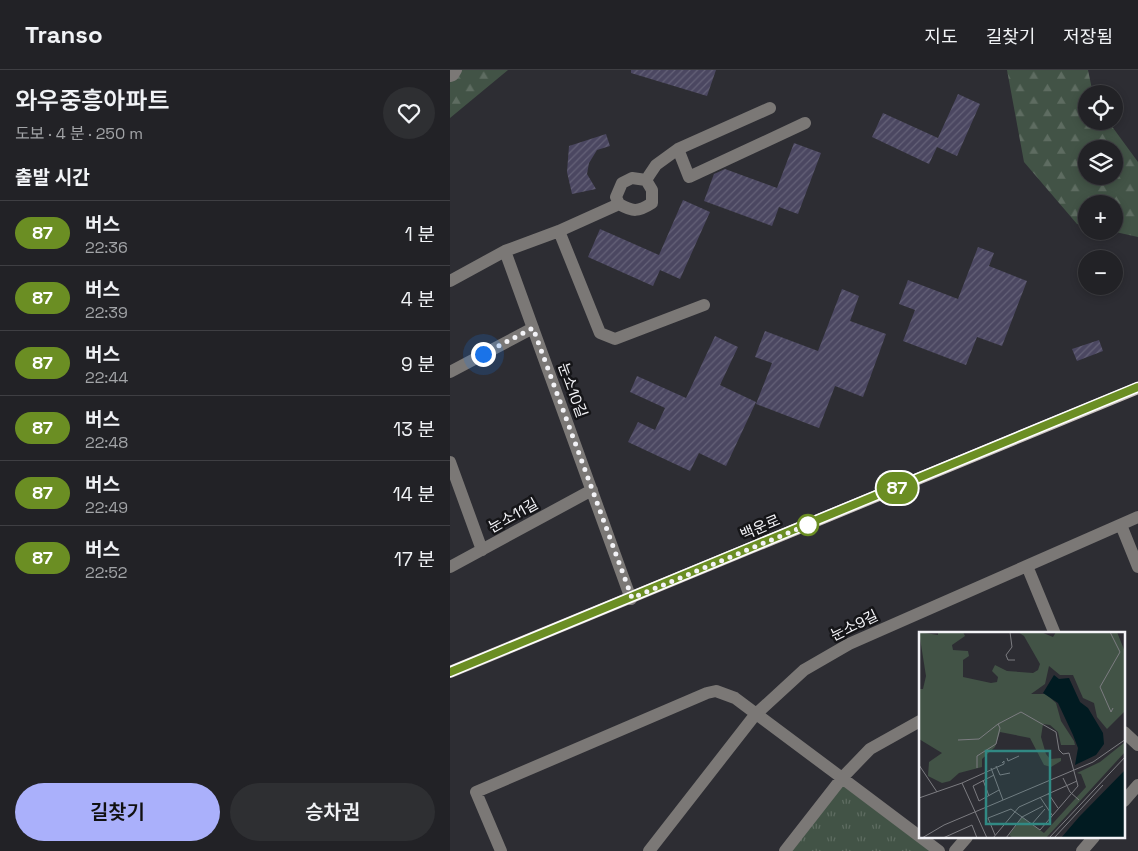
<!DOCTYPE html>
<html lang="ko">
<head>
<meta charset="utf-8">
<style>
	:root { --surface:#222226; --page:#2e2f32; --text:#f1f3f6; --muted:#a2a4a7; --line:#3f3f43; --accent:#aab0fb }
	body { margin:0; font-family:"Space Grotesk","Noto Sans KR",sans-serif; background:var(--page); color:var(--text); height:100vh; display:flex; flex-direction:column; font-size:19px; white-space:nowrap }
	* { box-sizing:border-box; margin:0 }
	p { font-size:16px; color:var(--muted) }
	.icon { flex:none; width:28px; height:28px; fill:none; stroke:currentColor; stroke-width:2; stroke-linecap:round; stroke-linejoin:round }
	.map { position:relative; flex:1; overflow:hidden }
	.drawer { display:flex; flex-direction:column; background:var(--surface); width:450px }
	.drawer>* { flex:none }
	.badge { padding:0 10px; border-radius:16px; font-size:18px; line-height:32px }
	.controls { position:absolute; left:628px; top:15px; display:grid; gap:10px }
	.controls a { display:grid; place-items:center; width:45px; height:45px; border-radius:50%; background:var(--surface); box-shadow:0 2px 8px #0003,0 0 0 1px var(--line); font-size:25px }
	.you { position:absolute; width:25px; height:25px; margin:-12px; border:4px solid #fff; border-radius:50%; background:#1a73e8; box-shadow:0 0 0 8px #1a73e833 }
	.map>.badge { position:absolute; translate:-50% -50%; box-shadow:0 0 0 2px #fff }
	h2 { padding:0 15px; font-size:19px; line-height:45px }
	.round { display:grid; place-items:center; flex:none; width:52px; height:52px; border-radius:26px; background:var(--page) }
	.overview { display:flex; align-items:center; justify-content:space-between; height:85px; padding:0 15px }
	h1 { font-size:24px; font-weight:600; line-height:38px }
	.action { display:flex; gap:10px; margin-top:auto; padding:10px 15px }
	.action a { flex:1; height:58px; border-radius:30px; background:var(--accent); color:#111; font-size:20px; font-weight:600; line-height:58px; text-align:center }
	.action a+a { background:var(--page); color:var(--text) }
	ul { padding:0; list-style:none }
	li { display:flex; align-items:center; gap:15px; height:65px; padding:0 15px; border-top:1px solid var(--line) }
	li div { flex:1 }
	li b { display:block; font-size:19px }
	li em { font-style:normal }
	li .badge { min-width:55px; font-weight:700; text-align:center }
	header { display:flex; align-items:center; gap:30px; box-sizing:border-box; height:70px; padding:0 25px; background:var(--surface); border-bottom:1px solid var(--line) }
	header strong { font-size:24px }
	nav { display:flex; gap:28px; margin-inline-start:auto; font-size:18px }
	main { display:flex; flex:1; min-height:0 }
	.map>svg:first-child { display:block }
	.forest { fill:url(#forest-firs); fill-rule:evenodd }
	.park { fill:url(#park-tufts) }
	.building { fill:url(#building-hatch) }
	.lines { fill:none; stroke-linecap:round; stroke-linejoin:round }
	.minor { stroke:#7b7876; stroke-width:12 }
	.major { stroke:#cac3bf; stroke-width:12 }
	.line-casing { stroke:#fff; stroke-width:11 }
	.line { stroke:#6b8e23; stroke-width:8 }
	.walk { stroke:#f3f3f7; stroke-width:5; stroke-dasharray:0 9 }
	.stop-dot { fill:#fff; stroke:#6b8e23; stroke-width:2.5 }
	.labels { text-anchor:middle; dominant-baseline:central; stroke-width:5; stroke-linejoin:round; paint-order:stroke }
	.street-label { font-size:15px; fill:#f3f3f7; stroke:#151518 }
	.inset-road { fill:none; stroke:#7c7c81; stroke-width:1 }
	.view { fill:#318983; fill-opacity:0.15; stroke:#318983; stroke-width:2.5 }
	.inset-edge { fill:none; stroke:#f3f3f7; stroke-width:2.5 }
</style>
</head>
<body>
<header>
<strong>Transo</strong>
<nav><a>지도</a><a>길찾기</a><a>저장됨</a></nav>
</header>
<main>
<section class="drawer">
<div class="overview"><div><h1>와우중흥아파트</h1><p>도보 · 4 분 · 250 m</p></div><a class="round"><svg class="icon" aria-label="heart" viewBox="0 0 24 24"><path d="M12 20l-8-8c-3-5 5-10 8-4 3-6 11-1 8 4z"/></svg></a></div>
<h2>출발 시간</h2>
<ul>
<li><span class="badge" style="background:#6b8e23;color:#fff">87</span><div><b>버스</b><p>22:36</p></div><em>1 분</em></li>
<li><span class="badge" style="background:#6b8e23;color:#fff">87</span><div><b>버스</b><p>22:39</p></div><em>4 분</em></li>
<li><span class="badge" style="background:#6b8e23;color:#fff">87</span><div><b>버스</b><p>22:44</p></div><em>9 분</em></li>
<li><span class="badge" style="background:#6b8e23;color:#fff">87</span><div><b>버스</b><p>22:48</p></div><em>13 분</em></li>
<li><span class="badge" style="background:#6b8e23;color:#fff">87</span><div><b>버스</b><p>22:49</p></div><em>14 분</em></li>
<li><span class="badge" style="background:#6b8e23;color:#fff">87</span><div><b>버스</b><p>22:52</p></div><em>17 분</em></li>
</ul>
<div class="action"><a>길찾기</a><a>승차권</a></div>
</section>
<div class="map">
<svg width="688" height="781" viewBox="0 0 688 781">
	<defs>
		<pattern id="forest-firs" width="22" height="20" patternUnits="userSpaceOnUse" patternTransform="scale(1.25)"><rect width="22" height="20" fill="#425346"/><path d="M5 1l3.5 6h-7zM16 11l3.5 6h-7z" fill="#5e6c61"/></pattern>
		<pattern id="park-tufts" width="24" height="20" patternUnits="userSpaceOnUse" patternTransform="scale(1.25)"><rect width="24" height="20" fill="#425346"/><path d="M3 7l-1-3M5 7V3M7 7l1-3M15 17l-1-3M17 17v-4M19 17l1-3" fill="none" stroke="#5e6c61"/></pattern>
		<pattern id="building-hatch" width="6" height="6" patternUnits="userSpaceOnUse" patternTransform="scale(1.25)"><rect width="6" height="6" fill="#4b4761"/><path d="M-1 1l2-2M0 6l6-6M5 7l2-2" fill="none" stroke="#656278"/></pattern>
	</defs>
	<rect width="100%" height="100%" fill="#2d2d33"/>
	<path class="forest" d="M0 0H58L0 48Z
		M557 0H638L643 24H636V51H658L688 92V167L661 161H664V134H636V156L627 154 574 92ZM636 79H664V106H636Z"/>
	<path class="park" d="M392 708 489 781H335Z"/>
	<path class="building" d="M181 0H266L257 26 181 3Z
		M508 24 530 34 507 86 487 77 479 94 422 67 433 43 488 68Z
		M156 64 160 76 147 80 139 93 137 104 146 119 122 124 117 102 119 76Z
		M344 73 371 83 348 144 329 137 322 156 254 131 264 104 275 99 327 118Z
		M233 130 260 142 230 209 210 200 203 216 138 187 150 159 209 185Z
		M528 177 544 183 539 196 577 211 552 276 527 267 516 295 453 271 465 240 449 234 458 210 508 229Z
		M392 219 409 226 400 251 436 264 413 327 385 316 369 358 306 334 322 293 305 287 315 261 368 281Z
		M265 266 288 277 270 315 306 332 276 396 249 383 240 401 178 372 188 352 205 360 215 338 180 322 187 306 236 328Z
		M649 270 653 281 627 291 622 279Z"/>
	<g class="lines">
		<path class="minor" d="M0 6 3 5 6 0
			M228 79 239 107 355 53
			M196 110 206 95 228 79 320 38
			M109 161 150 263 165 269 254 235
			M55 181 181 529
			M0 211 55 181 109 161 169 134C183 142 188 142 202 133V120L196 110 182 108 172 113 166 127 169 134
			M0 302 83 258
			M0 392 32 480
			M671 455 688 497
			M577 496 605 564
			M0 497 142 420
			M674 662 688 675
			M674 731 688 715
			M51 781 26 722 257 623 266 621 285 628 392 708 420 679 470 651
			M199 781 305 645 354 600 399 574 688 447
			M335 781 392 708 489 781
			M505 781 517 767
			M632 781 644 767"/>
		<path class="major" d="M0 602 688 318"/>
	</g>
	<g class="lines">
		<defs>
			<path id="line" d="M0 602 688 317"/>
		</defs>
		<use href="#line" class="line-casing"/>
		<use href="#line" class="line"/>
		<path class="walk" d="M33 284 83 258 182 528 362 453 358 455"/>
	</g>
	<circle class="stop-dot" cx="358" cy="455" r="10"/>
	<g class="labels">
		<g class="street-label">
			<text transform="translate(123 320) rotate(70)">눈소10길</text>
			<text transform="translate(63 445) rotate(-29)">눈소11길</text>
			<text transform="translate(310 457) rotate(-23)">백운로</text>
			<text transform="translate(404 555) rotate(-26)">눈소9길</text>
		</g>
	</g>
	<g transform="translate(469 562)">
		<rect width="206" height="206" fill="#2d2d33"/>
		<path d="M0 0 19 3V0H44L46 4 33 13 34 18 49 19 50 24 44 28V45L72 51 78 50 79 45 73 39 76 33 88 39 114 41 119 38 121 32 105 4 99 0H122L134 5 137 0H198L206 20V79L188 97 178 85 175 71 164 66 154 43H141L130 34 126 52 112 62H127L137 71 142 89 155 109 156 113H142L139 100 131 93 124 92 122 105 127 122 131 127 142 126V129L132 135 125 133 111 106 81 100 76 115 63 127V135L40 141 31 149 23 151 9 144 10 130 23 121 0 107V57H4L7 44Z" fill="#425346"/>
		<path d="M206 110V120L127 206H94L90 203 103 185 125 201 167 155 162 142 158 141 181 130Z" fill="#425346"/>
		<path d="M135 43 140 47 150 46 161 70 169 76 184 101 185 112 177 123 156 133 159 116 154 103 139 71 124 61ZM206 138V206H142L160 185Z" fill="#011b21"/>
		<path class="inset-road" d="M91 0 93 15 87 23 89 28H96M191 0 201 20 181 55 192 80 194 76M39 108 60 107 79 92M88 126 89 129 100 124M0 133 18 160M77 134 81 143 91 141M58 136V124L77 112 81 96 79 92 102 80 137 100 140 118 144 122 150 121 159 154 121 198 103 185 87 206M72 136 84 168M75 143 54 154 60 169 80 158M144 146 151 160 160 168M64 148 70 164M43 151 68 206M129 161 139 176M121 165 133 183M0 166 43 151 85 132V129L83 131M113 192 126 177M76 203 69 186 92 177 103 185 124 174M3 206 25 193 174 130 207 107M24 206 53 193 58 206M74 206 100 175 158 149M130 206 207 124M135 206 184 153"/>
		<path class="view" d="M67 119H131V192H67Z"/>
		<rect width="206" height="206" class="inset-edge"/>
	</g>
</svg>
<div class="controls">
<a><svg class="icon" aria-label="locate" viewBox="0 0 24 24"><circle cx="12" cy="12" r="6"/><path d="M12 2v4M12 18v4M2 12h4M18 12h4"/></svg></a>
<a><svg class="icon" aria-label="layers" viewBox="0 0 24 24"><path d="M12 4l9 5-9 5-9-5zM3 14l9 5 9-5"/></svg></a>
<a>+</a>
<a>−</a>
</div>
<div class="you" style="left:33px;top:284px"></div>
<b class="badge" style="left:447px;top:418px;background:#6b8e23;color:#fff">87</b>
</div>
</main>
</body>
</html>
